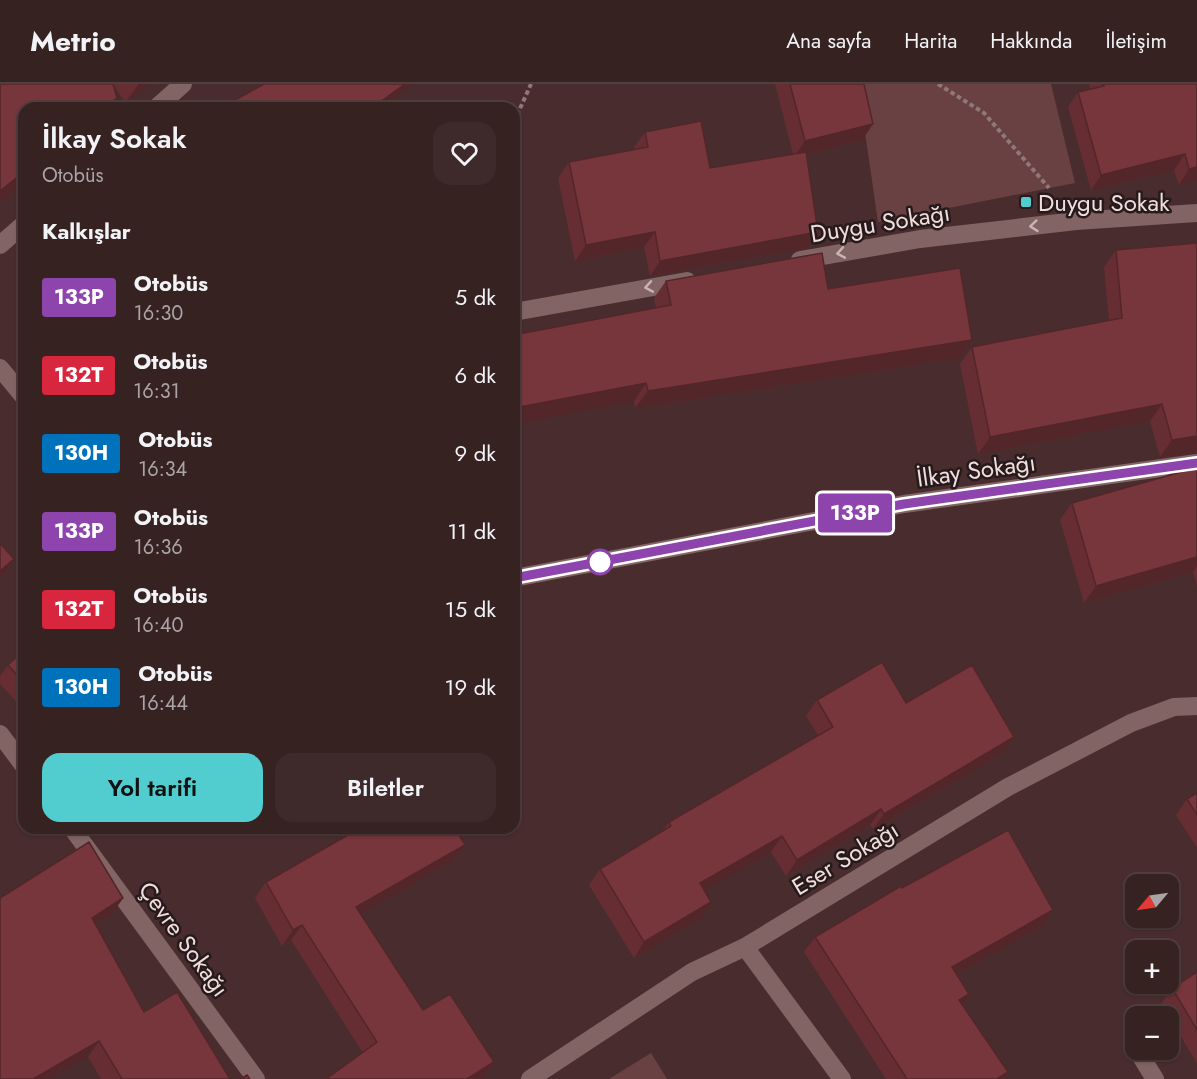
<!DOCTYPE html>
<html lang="tr">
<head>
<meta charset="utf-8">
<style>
	:root { --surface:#372222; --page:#3e2a2a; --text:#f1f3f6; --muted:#aaa4a5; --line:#513f40; --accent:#52cdcf }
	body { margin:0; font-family:Jost,sans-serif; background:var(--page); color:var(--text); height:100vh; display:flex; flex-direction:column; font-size:22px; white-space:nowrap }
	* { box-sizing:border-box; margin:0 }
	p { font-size:20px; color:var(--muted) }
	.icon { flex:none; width:33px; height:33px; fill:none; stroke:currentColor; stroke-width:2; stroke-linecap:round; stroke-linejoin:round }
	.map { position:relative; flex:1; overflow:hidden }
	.panel { position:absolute; left:18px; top:18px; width:502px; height:732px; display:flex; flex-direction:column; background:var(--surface); border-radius:18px; box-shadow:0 2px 4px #0004,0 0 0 2px var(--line) }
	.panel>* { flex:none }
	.badge { padding:0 12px; border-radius:4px; font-size:21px; line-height:39px }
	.needle { width:39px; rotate:241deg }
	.fabs { position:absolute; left:1125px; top:790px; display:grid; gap:12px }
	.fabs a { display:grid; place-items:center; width:54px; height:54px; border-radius:12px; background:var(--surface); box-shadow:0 2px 4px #0004,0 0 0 2px var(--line); font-size:30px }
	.map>.badge { position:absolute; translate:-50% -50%; box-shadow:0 0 0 3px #fff }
	h2 { padding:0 24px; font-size:22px; line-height:54px }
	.round { display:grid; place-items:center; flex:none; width:63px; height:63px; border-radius:18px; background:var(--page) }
	.headline { display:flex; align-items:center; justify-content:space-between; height:102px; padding:0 24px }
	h1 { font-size:28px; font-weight:600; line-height:45px }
	.cta { display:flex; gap:12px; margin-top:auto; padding:12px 24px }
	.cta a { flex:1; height:69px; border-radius:18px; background:var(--accent); color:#111; font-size:24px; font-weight:600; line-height:69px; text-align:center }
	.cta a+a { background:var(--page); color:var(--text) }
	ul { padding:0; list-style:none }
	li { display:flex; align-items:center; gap:18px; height:78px; padding:0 24px }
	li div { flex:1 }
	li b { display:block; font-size:22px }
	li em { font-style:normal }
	li .badge { min-width:66px; font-weight:700; text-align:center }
	header { display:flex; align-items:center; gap:36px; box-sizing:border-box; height:84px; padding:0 30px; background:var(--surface); border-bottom:2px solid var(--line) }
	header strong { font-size:28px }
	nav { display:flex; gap:33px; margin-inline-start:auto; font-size:21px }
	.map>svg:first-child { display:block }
	.green { fill:#694143 }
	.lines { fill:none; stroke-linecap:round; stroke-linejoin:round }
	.path { stroke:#907778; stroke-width:4; stroke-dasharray:4.5 3; stroke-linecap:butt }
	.minor { stroke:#836464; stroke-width:18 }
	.wall { fill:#662e33 }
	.shaded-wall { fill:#532629 }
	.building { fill:#77363b; stroke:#532629; stroke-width:1.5 }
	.oneway { stroke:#cab3b3 }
	.line-casing { stroke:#fff; stroke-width:14 }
	.line { stroke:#8e44ad; stroke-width:9 }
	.poi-dot { fill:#52cdcf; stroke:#261a1a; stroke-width:2 }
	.stop-dot { fill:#fff; stroke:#8e44ad; stroke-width:3 }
	.labels { text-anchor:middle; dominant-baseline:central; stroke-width:5; stroke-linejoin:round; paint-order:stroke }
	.poi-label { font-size:24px; fill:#f0ddde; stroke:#261a1a; text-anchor:start }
	.street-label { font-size:24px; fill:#f0ddde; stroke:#261a1a }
</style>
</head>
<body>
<header>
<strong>Metrio</strong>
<nav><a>Ana sayfa</a><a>Harita</a><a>Hakkında</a><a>İletişim</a></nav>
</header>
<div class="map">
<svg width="1197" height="995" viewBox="0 0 1197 995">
	<rect width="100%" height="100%" fill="#492d2e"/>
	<path class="green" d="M858 0H1051L1075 99 878 138Z
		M651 969 667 995H609Z"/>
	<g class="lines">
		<path class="path" d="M938 0 984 29 1049 104
			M514 38 531 0"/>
		<path class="minor" d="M156 24 183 0
			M0 161 24 140
			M800 176 920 155 1076 137 1197 129
			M514 228 687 197
			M0 284 24 313
			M514 494 904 420 1197 379
			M0 650 24 682
			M72 744 256 995
			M745 863 842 995
			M1137 966 1155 995
			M530 995 692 888 745 863 1008 703 1131 639 1174 623 1197 622"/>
	</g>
	<path class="wall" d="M0 0H149L125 19 114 1 24 99 0 118Z
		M775 0H864L873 40 862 56 806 70 818 148 807 164 650 192 644 163 575 177 558 94 569 78 635 65 634 63 645 48 710 84 793 70Z
		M1089 0H1197V96L1179 101 1174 86 1091 106 1068 23 1078 8 1090 5Z
		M1197 159V369L1195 368 1160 373 1150 337 978 370 960 280 972 263 1109 237 1104 183 1116 166Z
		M666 197 828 205 972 256 960 274 635 324 634 317 656 224 654 214Z
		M1197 374V502L1193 488 1084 519 1060 436 1072 419 1168 392 1178 378Z
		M24 566V626L0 600V592L8 581Z
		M817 616 906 619 1003 669 873 745 870 741 786 792 771 768 704 806 701 834 634 874 589 801 600 785 662 748 669 738 818 651 806 632Z
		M1197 709V764L1176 731 1187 715Z
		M465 761 454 776 360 830 423 926 494 978 483 994 363 969 291 856 282 862 255 814 266 798Z
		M902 804 1053 826 1042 842 957 890 962 920 1003 995H886L804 868 815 853Z
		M0 814H123L112 830 95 840 144 928 230 995H101L88 973Z
		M1197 888V979L1161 920 1172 904Z"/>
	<path class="shaded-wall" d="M139 0H149L125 19 138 1Z
		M405 0H413L380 24H372Z
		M117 14 111 24H105Z
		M873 40 862 56 794 73 805 57Z
		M1185 70 1174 86 1091 106 1101 91Z
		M1197 83V96L1179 101 1189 85Z
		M24 88V99L0 118V107Z
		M655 148 644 163 575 177 586 161Z
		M818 148 807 164 650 192 660 177Z
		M972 256 960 274 635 324 648 307Z
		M646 299 634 317 514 340V324Z
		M1162 320 1150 337 978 370 990 353Z
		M1197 352V366L1195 368 1160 373 1172 356Z
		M1197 473V482L1193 488 1084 519 1096 502Z
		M14 475 3 491 0 493V487Z
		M1014 653 1003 669 873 745 884 730Z
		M881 725 870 741 786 792 797 776Z
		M782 752 771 768 689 815 700 799Z
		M465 761 454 776 345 839 356 823Z
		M123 814 112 830 81 849 92 834Z
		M711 818 701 834 634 874 644 858Z
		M1053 826 1042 842 941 899 952 883Z
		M302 841 291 856 282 862 293 846Z
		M969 910 958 925 959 916Z
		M99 957 88 973 49 995H33Z
		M494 978 483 994 481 995H467Z
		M1008 988 1003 995H997Z"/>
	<path class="building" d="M0 0H113L117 14 105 24H24V88L0 107Z
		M264 0H405L372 24H221Z
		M790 0H864L873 40 805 57Z
		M1103 0H1197V83L1189 85 1185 70 1101 91 1078 8 1104 2Z
		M701 37 710 84 806 68 818 148 660 177 655 148 586 161 569 78 648 63 645 48Z
		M1197 159V352L1172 356 1162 320 990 353 972 263 1122 234 1116 166Z
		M822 169 828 205 960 184 972 256 648 307 646 299 514 324V251L671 221 666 197Z
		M1197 374V473L1096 502 1072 419 1181 388 1178 378Z
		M0 459 14 475 0 487Z
		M24 566V599L8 581Z
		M882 578 906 619 972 581 1014 653 884 730 881 725 797 776 782 752 700 799 711 818 644 858 600 785 671 742 669 738 833 643 817 616Z
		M1197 709V731L1187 715Z
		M360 744H455L465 761 356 823 423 926 450 910 494 978 467 995H326L377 958 302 841 293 846 266 798Z
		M1008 746 1053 826 952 883 969 910 959 916 1008 988 997 995H907L815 853 901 802 902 804Z
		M89 758 123 814 92 834 144 928 177 908 230 995H122L99 957 33 995H0V814Z
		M1197 888V946L1172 904Z
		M247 991 250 995H240Z"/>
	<defs><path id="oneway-chevron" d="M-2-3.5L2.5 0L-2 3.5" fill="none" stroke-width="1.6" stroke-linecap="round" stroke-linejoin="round" transform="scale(1.5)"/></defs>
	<g class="oneway">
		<use href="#oneway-chevron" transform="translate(1034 142) rotate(174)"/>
		<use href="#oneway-chevron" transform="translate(841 169) rotate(170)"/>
		<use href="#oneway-chevron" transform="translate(649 203) rotate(170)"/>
	</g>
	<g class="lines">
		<defs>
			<path id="line" d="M514 494 904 420 1197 379"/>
		</defs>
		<use href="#line" class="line-casing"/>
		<use href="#line" class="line"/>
	</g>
	<rect class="poi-dot" x="1020" y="112" width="12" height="12" rx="3"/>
	<circle class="stop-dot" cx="600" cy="478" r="12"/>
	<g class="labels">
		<g class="poi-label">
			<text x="1038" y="118">Duygu Sokak</text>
		</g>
		<g class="street-label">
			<text transform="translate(880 139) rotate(-9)">Duygu Sokağı</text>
			<text transform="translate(976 386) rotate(-8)">İlkay Sokağı</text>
			<text transform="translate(845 774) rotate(-31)">Eser Sokağı</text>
			<text transform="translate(184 855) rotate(54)">Çevre Sokağı</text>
		</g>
	</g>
</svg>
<div class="fabs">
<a><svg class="needle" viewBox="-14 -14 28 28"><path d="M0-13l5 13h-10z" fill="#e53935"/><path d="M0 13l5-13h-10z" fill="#aaa4a5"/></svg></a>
<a>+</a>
<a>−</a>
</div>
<b class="badge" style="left:855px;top:429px;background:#8e44ad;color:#fff">133P</b>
<section class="panel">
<div class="headline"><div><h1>İlkay Sokak</h1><p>Otobüs</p></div><a class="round"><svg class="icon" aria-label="heart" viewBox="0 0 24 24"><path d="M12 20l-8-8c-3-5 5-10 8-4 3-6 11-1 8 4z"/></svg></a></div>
<h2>Kalkışlar</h2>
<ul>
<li><span class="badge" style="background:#8e44ad;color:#fff">133P</span><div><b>Otobüs</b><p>16:30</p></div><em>5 dk</em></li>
<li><span class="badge" style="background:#d7263d;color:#fff">132T</span><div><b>Otobüs</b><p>16:31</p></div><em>6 dk</em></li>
<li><span class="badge" style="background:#0072bc;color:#fff">130H</span><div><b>Otobüs</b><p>16:34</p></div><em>9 dk</em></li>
<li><span class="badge" style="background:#8e44ad;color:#fff">133P</span><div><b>Otobüs</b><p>16:36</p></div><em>11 dk</em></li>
<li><span class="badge" style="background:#d7263d;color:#fff">132T</span><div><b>Otobüs</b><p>16:40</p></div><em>15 dk</em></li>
<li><span class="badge" style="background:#0072bc;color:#fff">130H</span><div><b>Otobüs</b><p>16:44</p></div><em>19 dk</em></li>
</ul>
<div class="cta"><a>Yol tarifi</a><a>Biletler</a></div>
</section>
</div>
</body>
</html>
